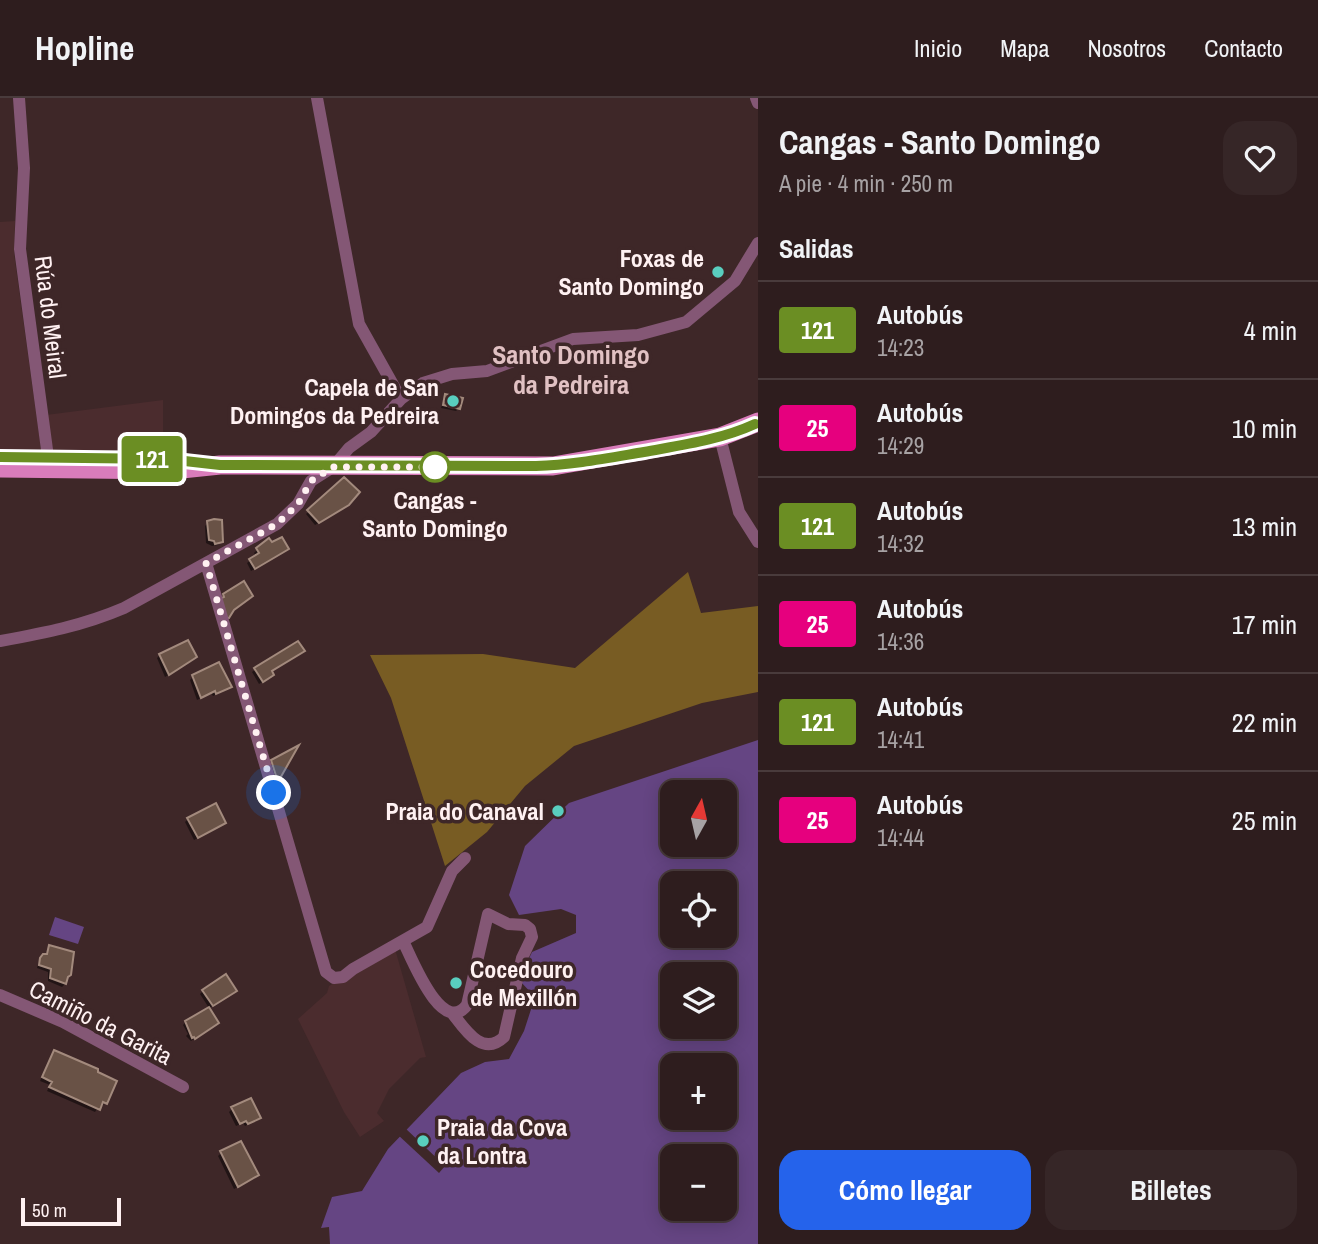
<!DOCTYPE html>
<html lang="es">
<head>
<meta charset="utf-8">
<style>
	:root { --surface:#2e1d1e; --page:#362627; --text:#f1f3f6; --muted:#a7a2a4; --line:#493b3c; --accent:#2563eb }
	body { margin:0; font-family:"Archivo Narrow",sans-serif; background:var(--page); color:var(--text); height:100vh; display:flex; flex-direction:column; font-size:26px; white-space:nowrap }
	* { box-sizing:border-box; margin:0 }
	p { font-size:23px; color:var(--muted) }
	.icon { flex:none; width:38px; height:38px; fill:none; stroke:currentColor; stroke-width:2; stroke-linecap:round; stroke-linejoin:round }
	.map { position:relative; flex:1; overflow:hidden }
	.drawer { display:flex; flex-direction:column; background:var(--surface); width:560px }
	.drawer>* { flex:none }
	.badge { padding:0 14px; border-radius:5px; font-size:24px; line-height:46px }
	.needle { width:46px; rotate:8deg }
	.tools { position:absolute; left:660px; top:682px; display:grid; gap:14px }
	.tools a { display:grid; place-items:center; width:77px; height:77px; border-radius:14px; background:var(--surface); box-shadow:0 4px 18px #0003,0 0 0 2px var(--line); font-size:35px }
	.scale { position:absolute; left:21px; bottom:18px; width:100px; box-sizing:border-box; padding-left:7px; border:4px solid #fff1f2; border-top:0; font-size:19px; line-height:24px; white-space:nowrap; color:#fff1f2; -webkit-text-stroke:5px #3e2728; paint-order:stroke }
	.you { position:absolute; width:35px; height:35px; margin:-18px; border:5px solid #fff; border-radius:50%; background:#1a73e8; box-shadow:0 0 0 10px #1a73e833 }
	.map>.badge { position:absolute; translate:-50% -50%; box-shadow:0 0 0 4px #fff }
	h2 { padding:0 21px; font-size:26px; line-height:63px }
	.round { display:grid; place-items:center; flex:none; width:74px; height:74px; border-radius:21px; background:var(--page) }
	.summary { display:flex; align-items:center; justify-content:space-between; height:119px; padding:0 21px }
	h1 { font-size:33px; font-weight:700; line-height:52px }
	.primary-button { display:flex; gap:14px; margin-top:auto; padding:14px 21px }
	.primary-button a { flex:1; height:80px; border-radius:21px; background:var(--accent); color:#fff; font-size:28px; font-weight:700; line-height:80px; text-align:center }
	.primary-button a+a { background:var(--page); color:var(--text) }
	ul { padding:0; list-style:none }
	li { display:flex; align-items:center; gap:21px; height:98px; padding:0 21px; border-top:2px solid var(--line) }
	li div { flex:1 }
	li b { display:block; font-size:26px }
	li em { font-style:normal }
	li .badge { min-width:77px; font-weight:700; text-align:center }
	header { display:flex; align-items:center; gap:42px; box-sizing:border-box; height:98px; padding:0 35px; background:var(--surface); border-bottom:2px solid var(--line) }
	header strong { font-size:33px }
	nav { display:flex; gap:38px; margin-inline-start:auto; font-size:24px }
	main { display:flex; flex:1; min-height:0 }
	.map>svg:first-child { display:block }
	.built { fill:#4b2c2e }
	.forest { fill:#785c23 }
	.water { fill:#654583; fill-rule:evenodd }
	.pier { fill:#3e2728 }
	.shadow { fill:#0007 }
	.building { fill:#695246; stroke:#a38a7d; stroke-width:2 }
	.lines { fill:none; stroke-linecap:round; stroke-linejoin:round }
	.street { stroke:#845775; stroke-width:12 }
	.primary { stroke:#d97cbb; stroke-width:19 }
	.line-casing { stroke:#fff; stroke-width:16 }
	.line { stroke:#6b8e23; stroke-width:10 }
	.walk { stroke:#fff1f2; stroke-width:7; stroke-dasharray:0 12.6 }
	.poi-dot { fill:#59cebf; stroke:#3e2728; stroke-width:2.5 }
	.stop-dot { fill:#fff; stroke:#6b8e23; stroke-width:3.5 }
	.labels { text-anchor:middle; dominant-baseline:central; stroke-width:7; stroke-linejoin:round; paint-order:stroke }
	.poi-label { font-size:24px; font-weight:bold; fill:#fff1f2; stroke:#3e2728; text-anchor:end }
	.street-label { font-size:24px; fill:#fff1f2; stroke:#3e2728 }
	.stop-label { font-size:24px; font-weight:bold; fill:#fff1f2; stroke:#3e2728 }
	.neighbourhood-label { font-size:26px; font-weight:bold; fill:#e1c1c3; stroke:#3e2728 }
</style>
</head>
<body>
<header>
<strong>Hopline</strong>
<nav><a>Inicio</a><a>Mapa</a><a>Nosotros</a><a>Contacto</a></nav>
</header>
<main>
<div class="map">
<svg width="758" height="1146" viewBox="0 0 758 1146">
	<rect width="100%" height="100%" fill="#3e2728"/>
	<path class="built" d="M15 123 14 156 42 358 8 356V353L0 352V124Z
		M163 302V358L54 357 46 317Z
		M395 851 426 959 420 960 389 991 377 1015 384 1023 360 1039 344 1014 298 921 327 895 329 888Z"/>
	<path class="forest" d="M688 474 701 515 758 508V594L702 605 574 648 525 688 487 734 445 768 391 600 370 557 483 556 575 570Z"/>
	<path class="water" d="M758 642V1146H330L329 1129 321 1130 332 1099 362 1093 388 1051 461 975 485 964 509 961 524 933 535 899 519 882 532 854 576 835V817L561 811 519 817 509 797 525 748 569 705ZM672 695H724V747H672ZM672 786H724V838H672ZM672 877H724V929H672ZM672 968H724V1020H672ZM672 1059H724V1111H672Z
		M55 819 84 829 78 846 49 837Z"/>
	<path class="pier" d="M404 1029 445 1068 439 1075 397 1036Z"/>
	<path class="shadow" d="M446 298 459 310 456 313 441 310Z
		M344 382V410L315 427 306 416Z
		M208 425 221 443 218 447 212 448 206 445 205 428Z
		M257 452 283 453 251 473 247 465 256 458 254 455Z
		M160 557 195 559 165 579 157 560Z
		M256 571 270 574 269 580 259 586 252 574Z
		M193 579 226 591 213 598 211 595 197 602 190 582Z
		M188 721 224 725 194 742 185 724Z
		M49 849 72 856 65 886 62 889 48 883V874L37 870 40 861 45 858Z
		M203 893 231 896 209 910 200 896Z
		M186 924 213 928 191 943 186 938 188 936 183 927Z
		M54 954 105 1005 102 1008 100 1007 95 1014 47 993 50 987 40 983Z
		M232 1011 259 1020 245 1028 243 1025 236 1028 229 1014Z
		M221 1055 253 1080 234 1091 218 1058Z"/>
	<path class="building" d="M445 296 463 300 460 311 443 307Z
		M344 379 360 394 349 407 319 425 307 412Z
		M214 421 222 422 223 444 215 446 214 443 209 442 207 423Z
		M282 439 289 451 255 471 249 461 259 455 256 450 269 440 272 444Z
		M244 483 253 498 234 512 229 520H225L219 501 224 499 223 496Z
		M188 542 197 559 169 577 159 556Z
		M298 543 305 553 272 573 274 577 263 584 254 570Z
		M219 564 232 589 216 596 215 593 201 600 192 577Z
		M299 647 278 684 271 662Z
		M216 705 226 725 198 740 187 720Z
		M49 847 74 854 71 877 68 879 66 886 50 880 51 871 39 867 40 860 43 856H47Z
		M226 876 237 893 213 908 202 892Z
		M209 909 219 925 195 941 194 939 192 940 185 923Z
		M54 952 98 971V974L117 983 107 1006 103 1004 100 1012 49 989 52 984 42 979Z
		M251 1000 261 1020 248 1026 246 1023 240 1026 231 1009Z
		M241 1043 259 1077 238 1089 220 1053Z"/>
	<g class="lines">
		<path class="street" d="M19 0 24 70 20 151 48 359
			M317 0 359 226 401 301
			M756 0 758 5
			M720 339 739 414 758 444
			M206 465 326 874 334 880 343 879 353 871 427 829 452 773 465 760
			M0 543C44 535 82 528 124 510L277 426 298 406 311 383 333 369 349 350 371 334 401 301 423 285 452 276 487 273 573 241 638 237 686 224 735 183 758 145
			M403 843C412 861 442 939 467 907L488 816 508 826 525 827 530 831 532 839 522 860 504 939C483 959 466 933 453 916
			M0 897 63 924 183 989"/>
		<path class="primary" d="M0 370 172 372 220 367 553 368 720 339 758 324"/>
	</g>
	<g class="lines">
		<defs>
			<path id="line" d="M0 359 167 361 220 367 536 368C572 367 608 360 644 354 682 347 720 342 755 326"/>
		</defs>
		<use href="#line" class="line-casing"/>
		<use href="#line" class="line"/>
		<path class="walk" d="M274 695 206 465 277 426 298 406 311 383 333 369H435"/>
	</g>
	<g class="poi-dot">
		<circle cx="718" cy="174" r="7"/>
		<circle cx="453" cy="303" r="7"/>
		<circle cx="558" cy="713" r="7"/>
		<circle cx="456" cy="885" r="7"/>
		<circle cx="423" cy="1043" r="7"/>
	</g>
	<circle class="stop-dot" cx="435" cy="369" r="14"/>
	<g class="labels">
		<g class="poi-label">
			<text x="704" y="160">Foxas de<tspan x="704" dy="28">Santo Domingo</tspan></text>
			<text x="439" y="289">Capela de San<tspan x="439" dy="28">Domingos da Pedreira</tspan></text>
			<text x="544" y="713">Praia do Canaval</text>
			<text x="470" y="871" text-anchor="start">Cocedouro<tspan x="470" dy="28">de Mexillón</tspan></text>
			<text x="437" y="1029" text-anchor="start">Praia da Cova<tspan x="437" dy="28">da Lontra</tspan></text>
		</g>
		<g class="street-label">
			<text transform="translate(51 219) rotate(83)">Rúa do Meiral</text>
			<text transform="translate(101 924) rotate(27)">Camiño da Garita</text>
		</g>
		<g class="stop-label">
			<text x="435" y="402">Cangas -<tspan x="435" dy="28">Santo Domingo</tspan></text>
		</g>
		<g class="neighbourhood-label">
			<text x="571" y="256">Santo Domingo<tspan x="571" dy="30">da Pedreira</tspan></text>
		</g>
	</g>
</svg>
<div class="tools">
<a><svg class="needle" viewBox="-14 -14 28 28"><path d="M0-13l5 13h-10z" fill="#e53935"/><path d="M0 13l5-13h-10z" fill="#a7a2a4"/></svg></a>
<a><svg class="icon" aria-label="locate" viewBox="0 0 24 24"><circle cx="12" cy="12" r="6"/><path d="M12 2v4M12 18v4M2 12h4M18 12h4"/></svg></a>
<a><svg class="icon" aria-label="layers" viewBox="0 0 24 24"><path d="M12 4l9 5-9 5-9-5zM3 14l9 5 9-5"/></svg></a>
<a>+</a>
<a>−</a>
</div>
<div class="scale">50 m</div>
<div class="you" style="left:274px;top:695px"></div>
<b class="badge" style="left:152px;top:361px;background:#6b8e23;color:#fff">121</b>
</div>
<section class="drawer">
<div class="summary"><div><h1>Cangas - Santo Domingo</h1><p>A pie · 4 min · 250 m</p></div><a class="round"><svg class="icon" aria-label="heart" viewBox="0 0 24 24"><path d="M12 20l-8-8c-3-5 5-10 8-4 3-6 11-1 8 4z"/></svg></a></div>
<h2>Salidas</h2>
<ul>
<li><span class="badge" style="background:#6b8e23;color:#fff">121</span><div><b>Autobús</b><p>14:23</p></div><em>4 min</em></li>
<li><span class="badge" style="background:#e6007e;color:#fff">25</span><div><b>Autobús</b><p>14:29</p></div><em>10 min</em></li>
<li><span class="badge" style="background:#6b8e23;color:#fff">121</span><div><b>Autobús</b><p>14:32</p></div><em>13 min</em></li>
<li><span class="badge" style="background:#e6007e;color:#fff">25</span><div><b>Autobús</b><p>14:36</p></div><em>17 min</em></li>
<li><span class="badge" style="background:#6b8e23;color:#fff">121</span><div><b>Autobús</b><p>14:41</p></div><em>22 min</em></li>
<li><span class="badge" style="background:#e6007e;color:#fff">25</span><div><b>Autobús</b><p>14:44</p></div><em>25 min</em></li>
</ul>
<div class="primary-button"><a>Cómo llegar</a><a>Billetes</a></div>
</section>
</main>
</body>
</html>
